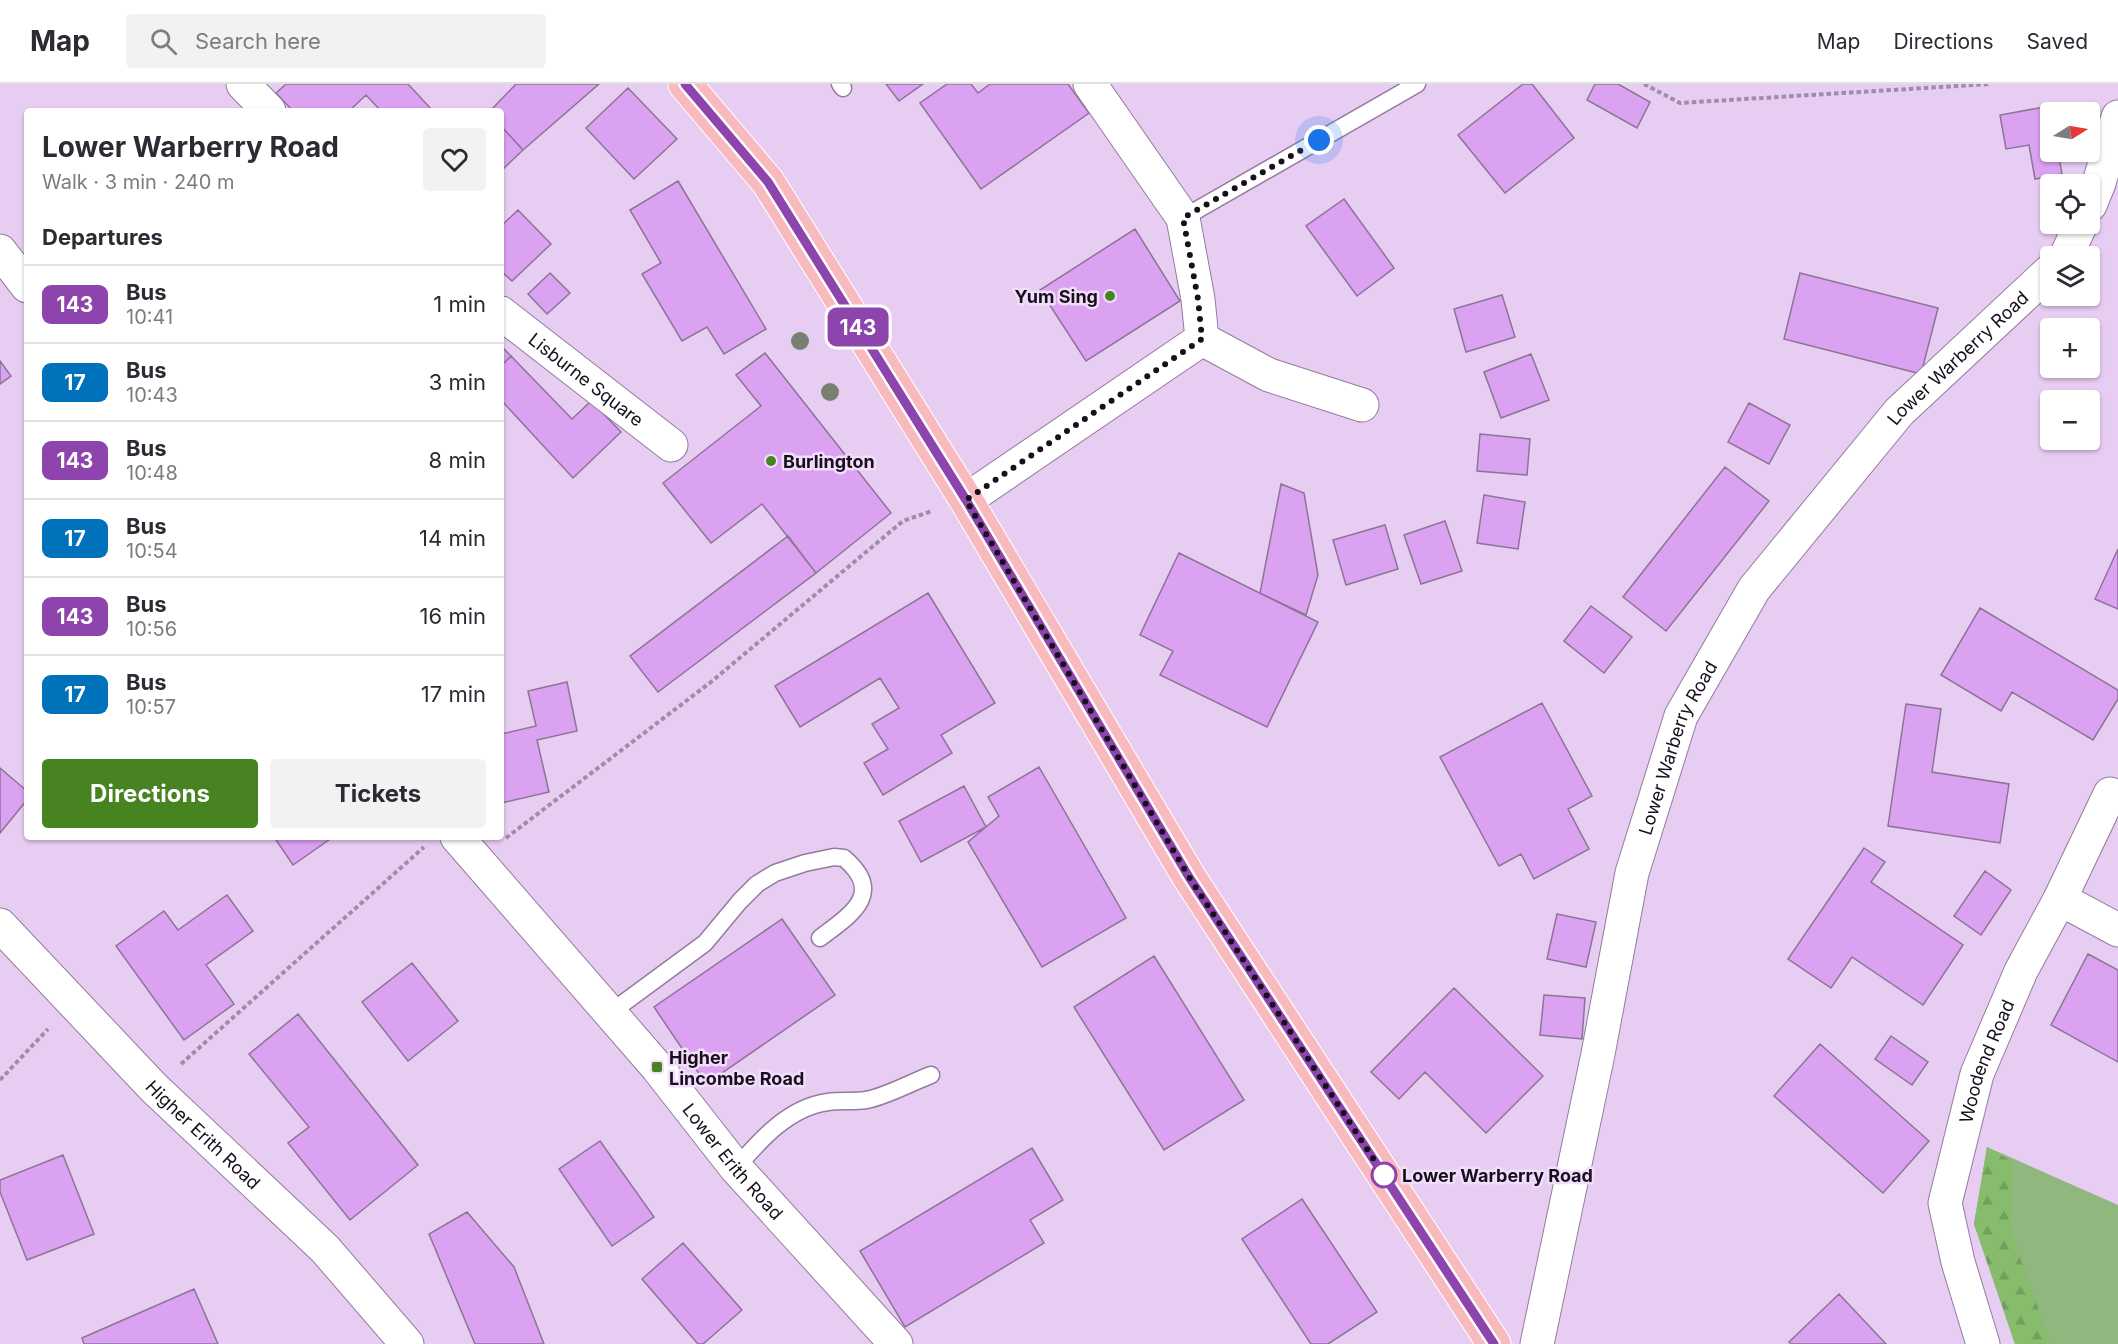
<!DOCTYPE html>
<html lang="en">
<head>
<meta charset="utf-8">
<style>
	:root { --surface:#fff; --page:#f2f2f3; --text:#2b2b33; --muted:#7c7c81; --line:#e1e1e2; --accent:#478321 }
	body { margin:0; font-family:Inter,sans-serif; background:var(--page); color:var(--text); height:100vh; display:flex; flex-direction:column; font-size:22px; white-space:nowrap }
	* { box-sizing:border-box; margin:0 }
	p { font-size:20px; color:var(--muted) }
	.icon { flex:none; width:33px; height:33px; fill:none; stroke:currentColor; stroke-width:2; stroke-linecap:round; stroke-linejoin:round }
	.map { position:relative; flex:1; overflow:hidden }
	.drawer { position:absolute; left:24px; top:24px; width:480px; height:732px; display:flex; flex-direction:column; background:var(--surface); border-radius:6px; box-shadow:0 2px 4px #0004 }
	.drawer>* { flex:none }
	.badge { padding:0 12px; border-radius:9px; font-size:21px; line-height:39px }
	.needle { width:39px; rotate:79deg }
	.fabs { position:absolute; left:2040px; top:18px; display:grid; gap:12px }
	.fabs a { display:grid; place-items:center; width:60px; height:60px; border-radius:6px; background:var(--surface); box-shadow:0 2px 4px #0004; font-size:30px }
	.you { position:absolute; width:30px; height:30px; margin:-15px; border:4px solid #fff; border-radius:50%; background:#1a73e8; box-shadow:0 0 0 9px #1a73e833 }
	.map>.badge { position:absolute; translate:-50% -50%; box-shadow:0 0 0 3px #fff }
	h2 { padding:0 18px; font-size:22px; line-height:54px }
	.round { display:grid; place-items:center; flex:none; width:63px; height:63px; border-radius:6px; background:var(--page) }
	.summary { display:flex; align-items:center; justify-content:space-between; height:102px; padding:0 18px }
	h1 { font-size:28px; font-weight:700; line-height:45px }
	.action { display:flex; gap:12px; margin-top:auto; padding:12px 18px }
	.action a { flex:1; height:69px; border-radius:6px; background:var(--accent); color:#fff; font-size:24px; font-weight:700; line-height:69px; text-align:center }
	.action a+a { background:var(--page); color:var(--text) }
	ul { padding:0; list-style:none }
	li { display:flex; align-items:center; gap:18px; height:78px; padding:0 18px; border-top:2px solid var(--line) }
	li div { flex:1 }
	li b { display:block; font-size:22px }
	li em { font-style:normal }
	li .badge { min-width:66px; font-weight:700; text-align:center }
	header { display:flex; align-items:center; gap:36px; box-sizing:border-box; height:84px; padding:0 30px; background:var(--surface); border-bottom:2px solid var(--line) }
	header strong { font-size:28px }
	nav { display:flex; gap:33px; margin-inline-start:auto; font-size:21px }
	.search { width:420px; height:54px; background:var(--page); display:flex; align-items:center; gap:15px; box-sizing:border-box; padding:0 21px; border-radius:6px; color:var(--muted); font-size:22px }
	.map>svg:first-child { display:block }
	.green { fill:#90b77e }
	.forest { fill:url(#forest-firs) }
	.building { fill:#dba2f1; stroke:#8c7496; stroke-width:1.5 }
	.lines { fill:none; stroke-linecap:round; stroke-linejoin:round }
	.lane-casing { stroke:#937b9d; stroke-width:19 }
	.street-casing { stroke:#937b9d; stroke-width:35 }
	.primary-casing { stroke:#fff; stroke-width:35 }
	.path { stroke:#a08ba8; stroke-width:4; stroke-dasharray:4.5 3; stroke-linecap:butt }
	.lane { stroke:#fff; stroke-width:16 }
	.street { stroke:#fff; stroke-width:33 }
	.primary { stroke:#f8babe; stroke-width:33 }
	.tree { fill:#787f70 }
	.line-casing { stroke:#fff; stroke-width:14 }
	.line { stroke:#8e44ad; stroke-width:9 }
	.walk { stroke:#180f1c; stroke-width:6; stroke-dasharray:0 10.8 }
	.poi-dot { fill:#478321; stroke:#f2ddfb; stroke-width:2 }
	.stop-dot { fill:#fff; stroke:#8e44ad; stroke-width:3 }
	.labels { text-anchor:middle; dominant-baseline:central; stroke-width:5; stroke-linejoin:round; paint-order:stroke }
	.poi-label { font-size:18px; font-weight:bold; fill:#180f1c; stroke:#f2ddfb; text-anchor:start }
	.street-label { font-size:18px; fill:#180f1c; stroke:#f2ddfb }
	.stop-label { font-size:18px; font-weight:bold; fill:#180f1c; stroke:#f2ddfb; text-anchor:start }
</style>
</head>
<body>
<header>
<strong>Map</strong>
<div class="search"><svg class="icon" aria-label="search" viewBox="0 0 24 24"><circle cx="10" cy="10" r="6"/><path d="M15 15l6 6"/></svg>Search here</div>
<nav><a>Map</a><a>Directions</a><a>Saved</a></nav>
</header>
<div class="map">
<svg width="2118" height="1260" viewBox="0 0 2118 1260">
	<defs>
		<pattern id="forest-firs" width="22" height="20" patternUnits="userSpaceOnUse" patternTransform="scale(1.5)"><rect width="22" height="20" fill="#86bc6b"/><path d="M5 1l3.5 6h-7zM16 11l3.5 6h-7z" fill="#73a05c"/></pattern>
	</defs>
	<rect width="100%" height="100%" fill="#e8cdf3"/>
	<path class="green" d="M1987 1063 2118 1121V1260H2015L1974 1140Z"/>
	<path class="forest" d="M1987 1063 2013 1078 2011 1148 2051 1260H2015L1974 1140Z"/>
	<path class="building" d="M286 0H408L433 27H381L366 11 349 27H293L276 9Z
		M516 0H599L523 66 501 42V27L491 26Z
		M886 0H923L899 17Z
		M947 0H971L978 9 990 0H1068L1089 29 981 105 920 19Z
		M1523 0H1532L1574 54 1505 109 1458 51Z
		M1595 0H1618L1650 18 1637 44 1587 16Z
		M628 4 677 55 634 95 586 44Z
		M2050 22V68H2058L2062 90 2035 95 2029 61 2006 65 2000 31Z
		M501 42 523 66 501 87Z
		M678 97 766 245 724 270 707 243 682 257 642 190 661 179 630 126Z
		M1344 115 1394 184 1357 212 1306 142Z
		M518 126 551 160 512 197 501 187V142Z
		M1135 145 1180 217 1086 277 1040 206Z
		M550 189 570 209 547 230 528 210Z
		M1800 189 1938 224 1921 290 1784 255Z
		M1502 211 1515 253 1466 268 1454 225Z
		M501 262 511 272 501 282Z
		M765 269 891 429 816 489 762 420 711 459 663 399 761 322 736 291Z
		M1531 270 1549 316 1501 334 1484 288Z
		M511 272 572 335 591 317 621 348 573 394 501 316V282Z
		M0 277 11 292 0 300Z
		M1749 319 1790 341 1769 380 1728 358Z
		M1480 350 1530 355 1527 391 1477 387Z
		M1725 383 1769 417 1666 547 1623 513Z
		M1281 400 1304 409 1318 491 1306 531 1260 509Z
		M1484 411 1525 418 1518 465 1477 459Z
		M1445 437 1462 487 1421 500 1404 451Z
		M1385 441 1398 485 1346 501 1333 456Z
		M788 452 816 489 658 608 630 572Z
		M2118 465V525L2095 515Z
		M1179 469 1318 538 1267 643 1160 591 1173 567 1140 551Z
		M928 509 995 619 941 651 952 669 883 711 864 679 888 665 872 640 899 624 880 594 800 643 775 602Z
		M1591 522 1632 553 1604 589 1564 557Z
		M1980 524 2118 606V615L2093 656 2012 608 2001 627 1941 591Z
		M567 598 577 647 537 656 549 708 501 719V650L536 642 528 607Z
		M1542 619 1592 712 1568 725 1589 765 1534 795 1521 770 1499 782 1440 673Z
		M1906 620 1941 625 1932 688 2009 700 2000 759 1888 742Z
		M1039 683 1126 834 1042 883 968 758 999 732 988 713Z
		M0 684 27 707V716L0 749Z
		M964 702 986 743 921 778 899 737Z
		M274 753H333L293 781Z
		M1864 764 1885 778 1871 798 1963 861 1923 921 1852 873 1831 904 1788 875Z
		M1985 787 2011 806 1981 851 1954 832Z
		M227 811 253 847 206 881 234 920 184 956 116 862 164 827 178 846Z
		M1557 830 1596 838 1586 883 1547 875Z
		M782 835 835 911 706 1000 654 923Z
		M2088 870 2118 886V978L2051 941Z
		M1154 872 1244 1016 1164 1066 1074 923Z
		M412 879 458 937 408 977 362 918Z
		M1454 904 1543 992 1486 1049 1425 988 1399 1015 1371 988Z
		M1544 911 1585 914 1582 955 1540 951Z
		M298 930 418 1081 350 1136 288 1059 309 1043 249 970Z
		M1891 952 1928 978 1912 1001 1875 975Z
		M1820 960 1929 1057 1883 1109 1774 1012Z
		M600 1057 654 1133 612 1162 559 1085Z
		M1032 1064 1063 1116 1030 1136 1044 1159 905 1243 860 1167Z
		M63 1071 94 1150 27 1176 0 1108V1096Z
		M1302 1115 1377 1228 1328 1260H1311L1242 1155Z
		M467 1128 514 1183 544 1260H475L429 1150Z
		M683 1159 742 1226 703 1260H698L642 1195Z
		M194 1205 218 1260H84L82 1254Z
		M1839 1210 1886 1260H1791L1789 1258Z"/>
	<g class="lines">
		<defs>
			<path id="lane" d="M840 0 843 4
				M1183 134 1417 0
				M610 929 705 859 740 817 757 800 775 789 805 779 834 773 844 774C886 810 850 831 820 854
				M736 1084C760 1056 789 1023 828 1018 841 1016 853 1018 866 1016 885 1013 912 998 931 991"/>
			<g id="street">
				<path d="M243 0 269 27"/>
				<path d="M2090 121 2099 99 2118 33"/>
				<path d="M0 167 27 202"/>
				<path d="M2066 172 2081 140"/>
				<path id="s1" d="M501 229 671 361"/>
				<path d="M1202 255 1269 291 1362 321"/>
				<path d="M966 416 1202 255 1198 215 1183 134 1090 0"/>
				<path id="s2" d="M457 753 657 983 736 1084 896 1260"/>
				<path d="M2060 815 2118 846"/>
				<path id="s3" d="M0 841 154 1004 325 1165 407 1260"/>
				<path id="s4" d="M1537 1260 1598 970 1632 789 1681 632 1754 505 1899 328 2050 187"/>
				<path id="s5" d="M1983 1260 1958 1178 1945 1119 1977 990 2021 887 2060 815 2110 710"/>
			</g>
			<path id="primary" d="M685 0 768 98 966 416 1189 793 1494 1260"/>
		</defs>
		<use href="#lane" class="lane-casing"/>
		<use href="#street" class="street-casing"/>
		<use href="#primary" class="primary-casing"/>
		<path class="path" d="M1644 0 1680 19 1990 0
			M506 754 711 598 903 437 932 427
			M181 980 424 763
			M0 996 48 945"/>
		<use href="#lane" class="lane"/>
		<use href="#street" class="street"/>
		<use href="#primary" class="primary"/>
	</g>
	<g class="tree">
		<circle cx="800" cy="257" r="9"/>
		<circle cx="830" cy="308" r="9"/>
	</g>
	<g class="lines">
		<defs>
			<path id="line" d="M685 0 768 98 966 416 1189 793 1494 1260"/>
		</defs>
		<use href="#line" class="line-casing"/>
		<use href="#line" class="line"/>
		<path class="walk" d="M1319 56 1183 134 1198 215 1202 255 966 416 1189 793 1384 1091"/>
	</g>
	<g class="poi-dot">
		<circle cx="1110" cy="212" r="6"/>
		<circle cx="771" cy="377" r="6"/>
		<rect x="651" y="977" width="12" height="12" rx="3"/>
	</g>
	<circle class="stop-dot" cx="1384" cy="1091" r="12"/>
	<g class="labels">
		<g class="poi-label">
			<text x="1098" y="212" text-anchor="end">Yum Sing</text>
			<text x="783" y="377">Burlington</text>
			<text x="669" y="973">Higher<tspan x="669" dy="21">Lincombe Road</tspan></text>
		</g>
		<g class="street-label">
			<text stroke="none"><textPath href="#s4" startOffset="1100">Lower Warberry Road</textPath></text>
			<text stroke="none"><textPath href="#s1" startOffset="108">Lisburne Square</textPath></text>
			<text stroke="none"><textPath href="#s4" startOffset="614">Lower Warberry Road</textPath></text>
			<text stroke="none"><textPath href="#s5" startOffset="294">Woodend Road</textPath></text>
			<text stroke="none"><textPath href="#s3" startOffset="292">Higher Erith Road</textPath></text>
			<text stroke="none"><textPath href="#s2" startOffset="426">Lower Erith Road</textPath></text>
		</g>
		<g class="stop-label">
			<text x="1402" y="1091">Lower Warberry Road</text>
		</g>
	</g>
</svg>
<div class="fabs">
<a><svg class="needle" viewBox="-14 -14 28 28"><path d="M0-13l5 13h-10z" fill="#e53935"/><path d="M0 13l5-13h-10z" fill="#7c7c81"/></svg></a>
<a><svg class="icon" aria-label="locate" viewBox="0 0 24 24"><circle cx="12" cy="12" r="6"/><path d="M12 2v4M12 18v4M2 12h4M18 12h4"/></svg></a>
<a><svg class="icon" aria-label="layers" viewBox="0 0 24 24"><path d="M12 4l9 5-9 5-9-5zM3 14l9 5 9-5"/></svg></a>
<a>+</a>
<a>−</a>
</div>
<div class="you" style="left:1319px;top:56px"></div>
<b class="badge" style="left:858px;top:243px;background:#8e44ad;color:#fff">143</b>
<section class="drawer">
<div class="summary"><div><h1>Lower Warberry Road</h1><p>Walk · 3 min · 240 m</p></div><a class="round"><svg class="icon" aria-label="heart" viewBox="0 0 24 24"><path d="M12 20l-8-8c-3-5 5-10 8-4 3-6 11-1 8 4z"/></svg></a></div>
<h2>Departures</h2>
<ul>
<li><span class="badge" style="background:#8e44ad;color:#fff">143</span><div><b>Bus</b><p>10:41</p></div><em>1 min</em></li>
<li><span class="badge" style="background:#0072bc;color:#fff">17</span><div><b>Bus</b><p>10:43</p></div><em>3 min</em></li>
<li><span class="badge" style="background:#8e44ad;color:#fff">143</span><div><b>Bus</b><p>10:48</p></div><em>8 min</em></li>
<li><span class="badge" style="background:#0072bc;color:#fff">17</span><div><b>Bus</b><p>10:54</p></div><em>14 min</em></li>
<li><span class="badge" style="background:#8e44ad;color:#fff">143</span><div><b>Bus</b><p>10:56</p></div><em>16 min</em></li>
<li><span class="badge" style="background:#0072bc;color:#fff">17</span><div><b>Bus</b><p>10:57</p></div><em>17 min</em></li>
</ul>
<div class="action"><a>Directions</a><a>Tickets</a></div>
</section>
</div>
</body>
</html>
